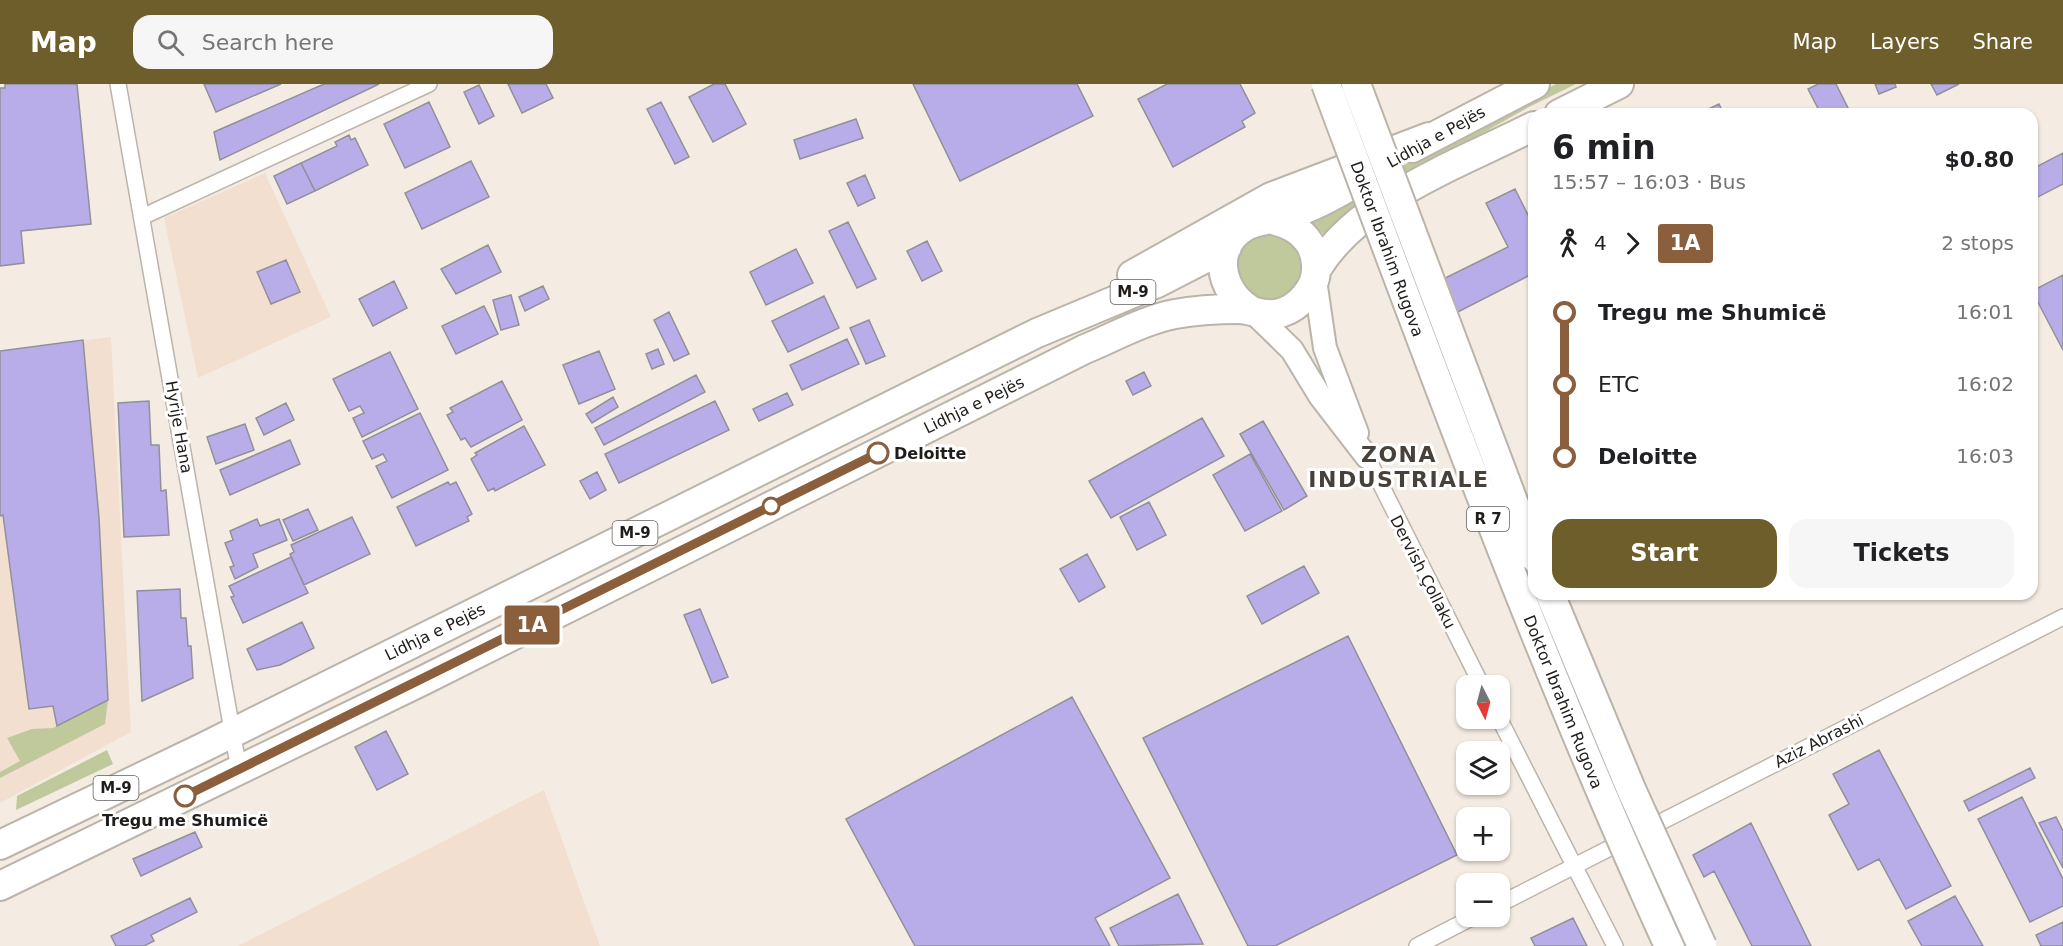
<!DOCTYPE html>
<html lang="en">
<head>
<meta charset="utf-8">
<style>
	:root { --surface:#fff; --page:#f6f6f6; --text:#202124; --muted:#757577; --accent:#6d5e2b }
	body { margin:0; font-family:"DejaVu Sans",sans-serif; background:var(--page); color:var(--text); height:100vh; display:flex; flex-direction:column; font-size:22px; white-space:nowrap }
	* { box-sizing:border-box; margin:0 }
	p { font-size:20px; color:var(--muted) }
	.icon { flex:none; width:33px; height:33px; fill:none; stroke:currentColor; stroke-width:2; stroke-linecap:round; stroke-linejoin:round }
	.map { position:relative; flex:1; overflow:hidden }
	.details { position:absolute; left:1528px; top:24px; width:510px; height:492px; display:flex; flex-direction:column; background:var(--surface); border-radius:18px; box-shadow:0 2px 4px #0004 }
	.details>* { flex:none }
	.badge { padding:0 12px; border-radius:4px; font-size:21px; line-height:39px }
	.needle { width:39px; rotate:174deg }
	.buttons { position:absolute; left:1456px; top:591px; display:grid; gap:12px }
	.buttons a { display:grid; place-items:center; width:54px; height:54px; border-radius:12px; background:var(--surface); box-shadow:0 2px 4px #0004; font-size:30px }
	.map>.badge { position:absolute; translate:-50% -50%; box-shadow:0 0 0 3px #fff }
	.legs { display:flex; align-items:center; gap:9px; height:66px; padding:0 24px; font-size:20px }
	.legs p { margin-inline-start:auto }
	.overview { display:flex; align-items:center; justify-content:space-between; height:102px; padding:0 24px }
	h1 { font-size:33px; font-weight:700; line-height:45px }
	.button { display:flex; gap:12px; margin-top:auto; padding:12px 24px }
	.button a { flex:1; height:69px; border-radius:18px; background:var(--accent); color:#fff; font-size:24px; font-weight:700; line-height:69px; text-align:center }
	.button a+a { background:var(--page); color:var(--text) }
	ul { padding:0 24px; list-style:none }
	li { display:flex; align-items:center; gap:21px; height:72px; font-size:22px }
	li i { display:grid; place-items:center; width:9px; height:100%; margin:0 8px; background:currentColor }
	li i::after { content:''; width:15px; height:15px; margin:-8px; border:4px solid; border-radius:50%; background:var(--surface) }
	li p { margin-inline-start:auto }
	li:first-child i { background:linear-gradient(#0000 50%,currentColor 0) }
	li:last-child i { background:linear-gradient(currentColor 50%,#0000 0) }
	header { display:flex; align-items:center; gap:36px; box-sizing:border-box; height:84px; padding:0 30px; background:var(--accent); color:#fff }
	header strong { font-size:28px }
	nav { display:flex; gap:33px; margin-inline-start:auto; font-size:21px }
	.search { width:420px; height:54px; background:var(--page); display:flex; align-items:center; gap:15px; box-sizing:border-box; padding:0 21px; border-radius:18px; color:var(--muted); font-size:22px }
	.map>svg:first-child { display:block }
	.commercial { fill:#f3dfd0 }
	.green { fill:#c0c99c }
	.building { fill:#b8ade9; stroke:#91909a; stroke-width:1.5 }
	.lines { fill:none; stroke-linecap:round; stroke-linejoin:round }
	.street-casing { stroke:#bbb4aa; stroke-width:18 }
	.secondary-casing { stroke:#bbb4aa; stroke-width:26 }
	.highway-casing { stroke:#bbb4aa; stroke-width:32 }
	.street { stroke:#fff; stroke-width:15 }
	.secondary { stroke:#fff; stroke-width:22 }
	.highway { stroke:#fff; stroke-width:28 }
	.highway-bridge-casing { stroke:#bbb4aa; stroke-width:32; stroke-linecap:butt }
	.highway-bridge { stroke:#fff; stroke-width:28 }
	.line-1-casing { stroke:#fff; stroke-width:14 }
	.line-1 { stroke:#8b5e3c; stroke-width:9 }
	.stop-1-dot { fill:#fff; stroke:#8b5e3c; stroke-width:3 }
	.labels { text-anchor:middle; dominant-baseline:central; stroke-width:6; stroke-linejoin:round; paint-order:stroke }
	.shield { fill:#fff; stroke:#62605e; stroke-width:1.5 }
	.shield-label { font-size:15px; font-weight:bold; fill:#1f1c19 }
	.street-label { font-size:16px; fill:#1f1c19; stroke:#fff }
	.stop-label { font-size:16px; font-weight:bold; fill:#1f1c19; stroke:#fff; text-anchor:start }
	.district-label { font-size:22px; font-weight:bold; letter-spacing:1.5px; fill:#474139; stroke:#fff }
</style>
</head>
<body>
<header>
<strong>Map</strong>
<div class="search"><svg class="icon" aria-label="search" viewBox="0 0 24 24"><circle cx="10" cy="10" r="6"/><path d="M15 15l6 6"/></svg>Search here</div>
<nav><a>Map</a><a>Layers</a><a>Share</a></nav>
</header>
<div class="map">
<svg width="2063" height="862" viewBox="0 0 2063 862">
	<rect width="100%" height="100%" fill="#f4ece2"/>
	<path class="commercial" d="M265 89 331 233 198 294 164 134Z
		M111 253 131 648 0 719V267Z
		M544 706 600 862H238Z"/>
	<path class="green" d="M1556 0H1576L1529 23 1369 113 1324 151 1307 133Z
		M1237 183a33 33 0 1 1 66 0a33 33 0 1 1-66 0Z
		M108 616 105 640 0 694V688L20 677 7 654 32 645 53 644Z
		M107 666 113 680 16 726 17 712Z"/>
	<path class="building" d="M5 0H77L91 140 21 147 24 179 0 182V4H5Z
		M204 0H281L216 28Z
		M324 0H379L220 76 214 48Z
		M508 0H546L553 14 522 29Z
		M714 0H725L746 40 713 58 689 13Z
		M913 0H1077L1093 32 960 97Z
		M1167 0H1240L1255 29 1242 37 1245 43 1173 83 1138 15Z
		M1818 0H1836L1848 24 1835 30H1821L1808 5Z
		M1875 0H1895L1896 3 1879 10Z
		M1931 0H1959L1937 11Z
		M479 1 494 32 479 40 464 8Z
		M429 18 450 63 405 84 384 40Z
		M661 18 689 73 675 80 647 25Z
		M1719 20 1724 30H1708L1706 26Z
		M856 35 863 54 800 75 794 56Z
		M349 51 351 56 355 54 368 81 315 107 301 79 337 62 335 58Z
		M2063 69V100L2032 116V85Z
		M471 77 489 113 422 145 405 109Z
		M301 79 315 107 287 120 274 92Z
		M865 91 875 114 858 122 847 99Z
		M1515 105 1534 143V189L1450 232 1433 200 1508 163 1486 119Z
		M848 138 876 195 857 204 829 147Z
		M927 157 942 187 922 197 907 167Z
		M488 161 501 188 456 210 441 185Z
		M796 165 813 199 766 221 750 188Z
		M286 176 300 208 271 220 257 188Z
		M2063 191V266L2032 207Z
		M394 197 407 224 373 242 359 215Z
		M543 202 549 215 525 227 519 213Z
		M511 211 519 241 501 246 493 216Z
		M824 212 839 244 788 268 772 237Z
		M484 222 498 250 456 270 442 242Z
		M669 228 689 270 674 277 654 236Z
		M869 236 885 272 866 280 850 244Z
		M847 255 859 280 802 306 790 281Z
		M83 256 99 434 108 616 57 642 53 622 29 625 3 431 0 432V267Z
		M658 265 664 280 652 285 646 270Z
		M599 267 615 305 579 320 563 281Z
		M390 268 418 325 362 353 353 334 364 329 360 322 349 327 333 295Z
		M1144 288 1151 302 1133 311 1126 297Z
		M696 291 705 308 604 361 595 344Z
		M502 297 522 336 471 363 465 354 461 356 447 331 453 328 450 324Z
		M787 309 793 321 759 337 753 325Z
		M613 313 618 323 592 339 586 330Z
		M149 317 151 361H159L161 407 166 406 169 451 124 453 118 319Z
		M715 317 729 346 619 399 605 370Z
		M286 319 294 336 264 351 256 334Z
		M420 329 448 386 392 414 376 382 387 377 383 370 372 375 363 357Z
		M1202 334 1224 372 1111 434 1089 397Z
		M1263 337 1307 412 1284 426 1240 350Z
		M245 340 254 366 216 380 207 353Z
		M524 342 545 381 495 407 494 404 488 407 471 375 477 371 475 369Z
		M290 356 300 380 230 411 220 386Z
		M1250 370 1282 427 1245 447 1213 391Z
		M597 388 606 406 590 415 580 397Z
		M448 398 450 401 456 398 472 430 467 433 469 437 416 462 397 423Z
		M1149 418 1166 451 1137 466 1120 433Z
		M308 425 318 446 293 457 283 436Z
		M352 433 370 470 304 501 290 470 294 468 291 461Z
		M257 435 260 442 279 435 287 456 253 470 258 483 235 495 230 483 234 482 225 459 233 456 230 447Z
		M1087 470 1105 503 1079 518 1060 485Z
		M291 473 308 509 243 539 231 513 234 512 229 502Z
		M1304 482 1319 509 1262 540 1247 512Z
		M180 505 181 534H186L188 562H191L193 594 142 617 137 507Z
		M700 525 728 593 712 599 684 531Z
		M302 538 314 564 280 581 257 586 247 565Z
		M1348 552 1457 771 1275 862H1248L1143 654Z
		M1072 613 1170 794 1095 834 1110 862H915L846 735Z
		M386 647 408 690 377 706 355 663Z
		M1879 666 1951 802 1906 825 1879 775 1858 786 1829 731 1849 720 1833 690Z
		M2030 684 2035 694 1969 727 1964 717Z
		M2022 713 2063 795V822L2030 838 1978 735Z
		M2056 733 2063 747V784L2039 739Z
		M1751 739 1811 862H1752L1714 787 1704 793 1693 771Z
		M195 748 202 763 141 792 133 775Z
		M1178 810 1203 860 1119 862 1110 844Z
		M1955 812 1983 862H1922L1908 837Z
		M190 814 197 828 151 851 154 857 144 862H116L111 852Z
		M1573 834 1587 862H1535L1531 854Z
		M2063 838V862H2041L2036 851Z"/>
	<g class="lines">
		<defs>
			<path id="street" d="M118 0 239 686
				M142 133 429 0
				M1367 373 1482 602
				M1499 634 1615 862
				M1500 820 2063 533
				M1417 862 1475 832"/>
			<path id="secondary" d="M1315 196 1325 264 1357 349
				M1252 227 1292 266 1320 312 1367 373"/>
			<path id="highway" d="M1559 30 1619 0
				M1412 64 1535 0
				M1316 186C1359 114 1462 79 1534 42
				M1132 191 1271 113 1429 53
				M1249 225C1219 206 1211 162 1246 142 1261 135 1280 135 1295 129 1323 119 1348 104 1373 88
				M0 761 202 664 1037 249 1157 199 1227 163
				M0 802 424 596 1085 265C1114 253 1144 236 1175 230 1196 226 1218 225 1239 225 1248 225 1256 229 1266 230 1287 232 1304 218 1313 200 1318 188 1317 172 1310 160 1301 146 1289 140 1273 136"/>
		</defs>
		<use href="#street" class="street-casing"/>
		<use href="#secondary" class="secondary-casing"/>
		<use href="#highway" class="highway-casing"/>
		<use href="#street" class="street"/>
		<use href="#secondary" class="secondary"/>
		<use href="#highway" class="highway"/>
		<defs>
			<path id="highway-bridge" d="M1326 0C1434 290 1540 580 1669 862
				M1356 0 1534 473
				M1550 510 1631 705 1702 862"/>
		</defs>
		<use href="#highway-bridge" class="highway-bridge-casing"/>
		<use href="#highway-bridge" class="highway-bridge"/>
	</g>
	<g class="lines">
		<defs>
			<path id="line-1" d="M185 712 878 369"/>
		</defs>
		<use href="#line-1" class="line-1-casing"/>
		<use href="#line-1" class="line-1"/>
	</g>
	<g class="stop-1-dot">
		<circle cx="878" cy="369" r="10"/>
		<circle cx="771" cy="422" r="8"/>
		<circle cx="185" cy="712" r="10"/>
	</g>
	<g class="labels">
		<g class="shield">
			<rect x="1110.5" y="196" width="45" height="24" rx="4.5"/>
			<rect x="1467" y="423" width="42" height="24" rx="4.5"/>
			<rect x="612.5" y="437" width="45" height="24" rx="4.5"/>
			<rect x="93.5" y="692" width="45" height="24" rx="4.5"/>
		</g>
		<g class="shield-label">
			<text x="1133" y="208">M-9</text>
			<text x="1488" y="435">R 7</text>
			<text x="635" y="449">M-9</text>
			<text x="116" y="704">M-9</text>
		</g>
		<g class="street-label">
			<text transform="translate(1436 53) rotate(-29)">Lidhja e Pejës</text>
			<text transform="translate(1387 165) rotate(70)">Doktor Ibrahim Rugova</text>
			<text transform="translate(974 321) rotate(-26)">Lidhja e Pejës</text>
			<text transform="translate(179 343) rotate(80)">Hyrije Hana</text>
			<text transform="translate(1423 488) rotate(63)">Dervish Çollaku</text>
			<text transform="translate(435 548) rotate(-26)">Lidhja e Pejës</text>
			<text transform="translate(1563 618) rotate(68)">Doktor Ibrahim Rugova</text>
			<text transform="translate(1819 657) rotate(-27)">Aziz Abrashi</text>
		</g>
		<g class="stop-label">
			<text x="894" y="369">Deloitte</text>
			<text x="185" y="736" text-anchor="middle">Tregu me Shumicë</text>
		</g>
		<g class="district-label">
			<text x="1399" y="370">ZONA<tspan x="1399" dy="25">INDUSTRIALE</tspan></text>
		</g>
	</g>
</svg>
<div class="buttons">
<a><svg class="needle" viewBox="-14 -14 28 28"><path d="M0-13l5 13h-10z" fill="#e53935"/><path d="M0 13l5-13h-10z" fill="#757577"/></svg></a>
<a><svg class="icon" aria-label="layers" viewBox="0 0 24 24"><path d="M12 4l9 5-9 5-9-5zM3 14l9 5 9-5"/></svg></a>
<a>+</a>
<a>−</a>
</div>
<b class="badge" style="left:532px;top:541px;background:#8b5e3c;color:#fff">1A</b>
<section class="details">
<div class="overview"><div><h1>6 min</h1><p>15:57 – 16:03 · Bus</p></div><b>$0.80</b></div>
<div class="legs"><svg class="icon" aria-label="walk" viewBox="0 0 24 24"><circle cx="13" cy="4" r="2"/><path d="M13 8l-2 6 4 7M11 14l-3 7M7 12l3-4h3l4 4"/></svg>4<svg class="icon" aria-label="forward" viewBox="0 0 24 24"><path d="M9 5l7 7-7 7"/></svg><b class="badge" style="background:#8b5e3c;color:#fff">1A</b><p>2 stops</p></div>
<ul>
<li><i style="color:#8b5e3c"></i><b>Tregu me Shumicë</b><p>16:01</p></li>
<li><i style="color:#8b5e3c"></i><span>ETC</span><p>16:02</p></li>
<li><i style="color:#8b5e3c"></i><b>Deloitte</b><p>16:03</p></li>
</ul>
<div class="button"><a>Start</a><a>Tickets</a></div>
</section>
</div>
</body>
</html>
